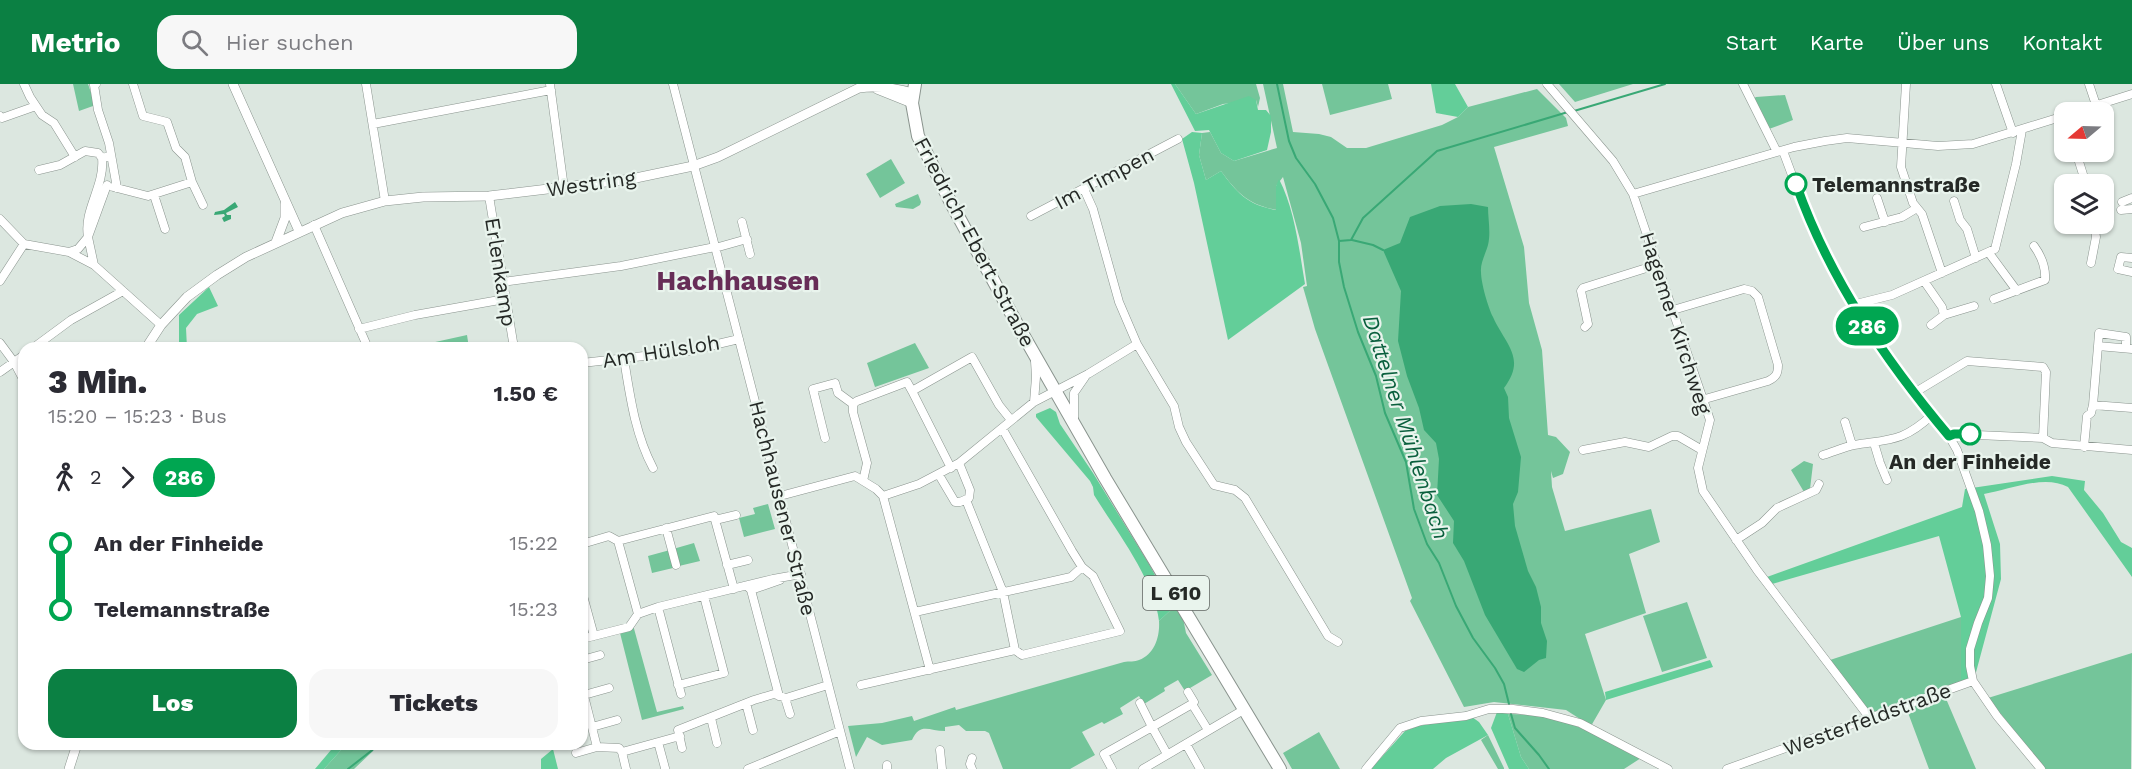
<!DOCTYPE html>
<html lang="de">
<head>
<meta charset="utf-8">
<style>
	:root { --surface:#fff; --page:#f7f7f7; --text:#2b2b33; --muted:#7c7c81; --accent:#0b8043 }
	body { margin:0; font-family:"Work Sans",sans-serif; background:var(--page); color:var(--text); height:100vh; display:flex; flex-direction:column; font-size:22px; white-space:nowrap }
	* { box-sizing:border-box; margin:0 }
	p { font-size:20px; color:var(--muted) }
	.icon { flex:none; width:33px; height:33px; fill:none; stroke:currentColor; stroke-width:2; stroke-linecap:round; stroke-linejoin:round }
	.map { position:relative; flex:1; overflow:hidden }
	.side { position:absolute; left:18px; top:258px; width:570px; height:408px; display:flex; flex-direction:column; background:var(--surface); border-radius:18px; box-shadow:0 2px 4px #0004 }
	.side>* { flex:none }
	.badge { padding:0 12px; border-radius:20px; font-size:21px; line-height:39px }
	.needle { width:39px; rotate:251deg }
	.controls { position:absolute; left:2054px; top:18px; display:grid; gap:12px }
	.controls a { display:grid; place-items:center; width:60px; height:60px; border-radius:12px; background:var(--surface); box-shadow:0 2px 4px #0004; font-size:30px }
	.map>.badge { position:absolute; translate:-50% -50%; box-shadow:0 0 0 3px #fff }
	.legs { display:flex; align-items:center; gap:9px; height:66px; padding:0 30px; font-size:20px }
	.legs p { margin-inline-start:auto }
	.headline { display:flex; align-items:center; justify-content:space-between; height:102px; padding:0 30px }
	h1 { font-size:33px; font-weight:800; line-height:45px }
	.button { display:flex; gap:12px; margin-top:auto; padding:12px 30px }
	.button a { flex:1; height:69px; border-radius:18px; background:var(--accent); color:#fff; font-size:24px; font-weight:800; line-height:69px; text-align:center }
	.button a+a { background:var(--page); color:var(--text) }
	ul { padding:0 30px; list-style:none }
	li { display:flex; align-items:center; gap:21px; height:66px; font-size:22px }
	li i { display:grid; place-items:center; width:9px; height:100%; margin:0 8px; background:currentColor }
	li i::after { content:''; width:15px; height:15px; margin:-8px; border:4px solid; border-radius:50%; background:var(--surface) }
	li p { margin-inline-start:auto }
	li:first-child i { background:linear-gradient(#0000 50%,currentColor 0) }
	li:last-child i { background:linear-gradient(currentColor 50%,#0000 0) }
	header { display:flex; align-items:center; gap:36px; box-sizing:border-box; height:84px; padding:0 30px; background:var(--accent); color:#fff }
	header strong { font-size:28px }
	nav { display:flex; gap:33px; margin-inline-start:auto; font-size:21px }
	.search { width:420px; height:54px; background:var(--page); display:flex; align-items:center; gap:15px; box-sizing:border-box; padding:0 21px; border-radius:18px; color:var(--muted); font-size:22px }
	.map>svg:first-child { display:block }
	.green { fill:#74c59a }
	.forest { fill:#63ce99 }
	.water { fill:#39a875 }
	.lines { fill:none; stroke-linecap:round; stroke-linejoin:round }
	.stream { stroke:#39a875; stroke-width:2 }
	.minor-casing { stroke:#8a948e; stroke-width:9 }
	.tertiary-casing { stroke:#8a948e; stroke-width:10 }
	.primary-casing { stroke:#8a948e; stroke-width:14 }
	.minor { stroke:#fff; stroke-width:8 }
	.tertiary { stroke:#fff; stroke-width:9 }
	.primary { stroke:#fff; stroke-width:12 }
	.line-1-casing { stroke:#fff; stroke-width:14 }
	.line-1 { stroke:#00a651; stroke-width:9 }
	.stop-1-dot { fill:#fff; stroke:#00a651; stroke-width:3 }
	.labels { text-anchor:middle; dominant-baseline:central; stroke-width:4.5; stroke-linejoin:round; paint-order:stroke }
	.shield { fill:#e9f4ed; stroke:#606662; stroke-width:1.5 }
	.shield-label { font-size:20px; font-weight:bold; fill:#252926 }
	.street-label { font-size:21px; fill:#252926; stroke:#e9f4ed }
	.stop-label { font-size:21px; font-weight:bold; fill:#252926; stroke:#e9f4ed; text-anchor:start }
	.water-label { font-size:22px; font-style:italic; fill:#0a5f3d; stroke:#e9f4ed }
	.district-label { font-size:27px; font-weight:bold; fill:#672d57; stroke:#e9f4ed }
</style>
</head>
<body>
<header>
<strong>Metrio</strong>
<div class="search"><svg class="icon" aria-label="search" viewBox="0 0 24 24"><circle cx="10" cy="10" r="6"/><path d="M15 15l6 6"/></svg>Hier suchen</div>
<nav><a>Start</a><a>Karte</a><a>Über uns</a><a>Kontakt</a></nav>
</header>
<div class="map">
<svg width="2132" height="685" viewBox="0 0 2132 685">
	<rect width="100%" height="100%" fill="#dce7e0"/>
	<path class="green" d="M73 0H88L94 17 93 22 79 27Z
		M1175 0H1256L1260 14 1258 23 1256 16 1223 20 1196 30Z
		M1263 0H1283L1293 48 1319 50 1331 53 1347 64H1366L1442 41 1458 33 1468 23 1537 5 1566 34 1568 42 1494 63 1524 163 1529 219 1542 266 1548 351 1556 353 1570 368 1563 390 1553 394 1551 387 1552 403 1565 447 1651 425 1660 458 1629 470 1646 529 1585 550 1606 616 1591 642 1566 626 1494 618 1464 623 1410 517 1412 514 1315 245 1303 203 1307 202 1301 159 1283 93 1276 102 1277 126C1249 121 1237 109 1221 87L1206 96 1199 71 1202 49 1210 48 1221 69 1234 77 1277 64Z
		M1322 0H1388L1392 15 1330 31Z
		M1559 0H1633L1575 18Z
		M1785 11 1793 36 1769 45 1753 15 1756 13Z
		M891 75 905 99 880 114 866 90Z
		M918 110 921 118 920 121 913 125 896 123 895 120Z
		M467 251 469 264H408Z
		M915 259 929 284 875 303 867 279Z
		M1804 377 1813 380 1810 405 1804 408 1791 386Z
		M768 420 775 445 744 453 739 434 755 430 753 424Z
		M694 459 700 477 679 482 673 465Z
		M670 466 673 484 652 489 648 472Z
		M1687 518 1707 574 1662 588 1643 532Z
		M1176 521 1183 534 1186 549 1212 591 1185 607 1178 596 1164 604 1165 607 1144 620 1139 612 1120 624 1123 630 1104 640 1102 638 1082 648 1095 671 1070 685H1003L989 649 985 647H966L959 641 945 643V647C929 647 920 638 912 656L882 661 867 653 856 673 848 642 882 639 912 632 914 637 955 623 956 626 1124 578C1129 577 1135 578 1139 576 1155 570 1160 552 1159 537Z
		M1961 533V599L1869 630 1830 576Z
		M633 541 657 628 683 622 684 625 642 636 620 549Z
		M2132 569 2131 685H2045L1988 614Z
		M1944 610 1976 685H1929L1907 626Z
		M1508 630C1564 630 1593 649 1641 674L1624 685H1529L1521 673Z
		M1319 648 1340 685H1292L1283 669Z
		M1488 651 1504 684V685H1498L1481 656Z
		M373 660V667L354 685H324L342 665Z"/>
	<path class="forest" d="M1171 0H1175L1196 30 1249 12 1256 16 1258 26H1266L1271 32V48L1267 66 1234 77 1221 69 1209 46 1195 47Z
		M1431 0H1455L1468 23 1458 33 1436 29Z
		M1192 48 1202 49 1199 71 1206 96 1221 87C1237 109 1248 121 1276 126V102L1279 95C1295 126 1299 165 1305 200L1228 256 1194 99 1182 55Z
		M209 203 218 222 197 230 186 244 187 264H179V231Z
		M1050 324 1056 328 1060 340 1093 389 1149 480 1170 519 1174 523 1159 537C1155 497 1115 445 1094 411L1093 403 1090 397 1036 333V330Z
		M2052 392 2085 397 2084 406 2103 429 2121 458 2132 464V493L2068 403C2044 390 2009 406 1984 410L2000 460 2001 495 1975 592 1961 599V533L1939 452 1772 500 1767 493 1962 423 1965 405Z
		M1710 576 1713 583 1606 616 1605 608Z
		M1497 628 1508 630 1521 673 1529 685H1509L1491 644Z
		M1472 633 1479 638 1488 651 1446 674 1433 685H1371L1405 647 1418 642Z
		M336 660H361L342 665 324 685H315Z
		M553 665 558 685H541V675Z"/>
	<path class="water" d="M235 118 238 123 226 129 227 131H231V135L224 138 222 134 225 132 224 130 214 131 215 128 224 126Z
		M1471 120 1488 123C1488 135 1491 149 1488 161 1486 169 1480 179 1481 188 1481 199 1488 223 1493 233 1505 260 1527 274 1504 304L1508 313 1509 334 1521 373 1518 408 1513 420 1515 442 1528 487 1536 503 1541 523V539L1547 557 1546 574 1539 576 1524 588 1517 585 1485 531 1464 477 1453 459 1454 437 1437 411 1439 375 1436 359 1424 346 1419 324 1407 292 1398 257 1401 207 1383 166 1400 159 1410 133 1440 122Z"/>
	<g class="lines">
		<path class="stream" d="M1277 0 1289 57 1296 74 1315 100 1333 134 1339 157V178L1344 203 1358 248 1376 292 1385 329 1406 378 1414 425 1427 460 1439 479 1456 522 1473 554 1495 584 1504 600 1509 620
			M1574 27 1665 0
			M1352 156 1373 161 1383 166
			M1339 157 1351 156 1363 134 1437 67 1568 28
			M1511 630 1515 644 1539 671 1549 685
			M348 685 380 660"/>
		<defs>
			<path id="minor" d="M24 0 30 13 42 31 54 39 75 73
				M96 0 94 1 98 26 109 59 117 104
				M133 0 143 32 167 38 176 64 185 73 192 98 203 121
				M366 0 385 117
				M550 0 564 104
				M673 0 850 685
				M1547 0 1613 77 1633 110 1710 336 1698 384 1703 407 1757 486 1869 633
				M1743 0 1777 68
				M1906 0 1901 83 1913 119 1922 130 1942 189
				M1996 0 2013 49
				M2089 0 2096 21
				M2075 28 2132 10
				M0 32 2 34 36 22
				M373 40 551 6
				M1783 67 1811 142 1839 198 1883 265 1914 309 1949 352 1957 366 1979 427 1987 461 1990 492 1988 514 1978 539 1970 565V582L1973 597 1997 632 2041 685
				M2076 68 2086 100
				M39 86 60 81 85 67 98 69 102 74
				M107 101 88 153 94 181 161 241
				M113 103 148 112 192 98
				M1084 105 1093 125 1119 218 1137 260 1174 322 1179 343 1186 358 1214 401 1235 406 1245 414 1328 552 1338 558
				M1633 110 1794 63 1825 57 1847 54 1938 62 1973 60 2064 32
				M154 111 165 145
				M489 112 514 264
				M1877 114 1885 138
				M1954 117 1960 136 1967 145 1976 174
				M2122 118 2132 114
				M2121 126 2132 125
				M1031 132 1178 55
				M0 135 24 160 69 168 94 181
				M742 138 750 170
				M314 141 368 264
				M1864 143 1902 133 1917 124
				M715 164 747 155
				M69 168 78 165 88 153C83 126 105 102 102 74L110 72
				M1989 169 2017 207
				M2132 174 2121 173 2118 185 2132 188
				M2091 179 2096 153 2094 140
				M0 197 24 160
				M1924 197 1942 223 1944 231 1974 222
				M502 198 621 182 715 163
				M1994 215 2045 196C2046 183 2042 173 2034 162
				M1852 221 1892 211 1995 165 2016 80 2022 46
				M1673 226 1744 205 1752 207 1758 213 1778 281C1778 290 1776 293 1768 297L1705 315
				M1931 241 1944 231
				M1585 243 1588 240 1581 207 1583 204 1656 181
				M359 245 415 231 505 215
				M0 259 14 278 24 297
				M33 264 71 236 123 207
				M2126 264V253L2099 249 2098 262 2132 265
				M624 275C630 312 635 350 653 384
				M582 279 688 267 739 255
				M0 288 24 271
				M912 307 951 384
				M1914 309 1967 277 2043 283 2046 288 2043 354
				M1034 318 1036 293 1035 277
				M2093 321 2098 262
				M1074 335V309L1085 293
				M1845 338 1852 361
				M1949 352 1954 350 2043 354 2052 359 2132 366
				M825 354 813 305 835 299 838 309 853 320
				M1874 359 1880 379 1887 396
				M2084 363 2087 332 2091 329 2093 321 2132 324
				M1583 366 1625 358 1649 363 1672 352H1678L1702 366
				M1823 371C1833 368 1844 363 1854 361 1890 355 1903 358 1932 331
				M939 391 955 418H960L969 414 970 406 959 379
				M863 397 867 379 853 328V320L857 317 907 298 912 307 972 273 999 321 1011 336
				M780 412 855 392 876 405 883 412 919 400 959 379 1034 318 1088 290 1137 260
				M883 412 930 586
				M966 416 1003 508 1015 566
				M715 436 736 431
				M666 444 676 481
				M1736 456 1762 439 1777 424 1816 406 1819 400
				M618 457 638 530
				M582 460 609 452 618 457 714 432 734 505
				M727 481 748 476
				M747 502 751 506 779 612
				M751 506 780 496
				M582 508 594 552
				M658 523 681 610
				M915 528 1071 493 1082 483
				M582 555 629 543 638 530 658 523 773 495 801 490
				M582 576 600 571
				M678 601 724 589 704 512
				M861 601 1015 566 1022 571 1120 547 1093 492 1082 483 1072 467 1002 344
				M582 604 597 663 619 664 622 668
				M1188 608 1194 618 1192 620
				M584 611 609 604
				M785 614 790 630
				M746 619 753 646
				M711 634 717 659
				M592 643 617 636
				M658 658 665 684
				M1186 660 1200 685
				M682 664 678 646 754 616 774 610 786 614 828 601
				M940 666 942 685
				M622 668 680 652
				M622 668 626 685
				M576 669 597 663
				M1167 670 1152 643 1192 620 1208 646
				M972 674 970 680 972 685
				M887 681V685
				M748 685 840 647
				M1112 685 1104 670 1152 643 1140 619
				M1143 685 1245 625
				M1366 685 1400 644 1421 637 1466 632 1489 625H1513L1543 629 1580 639 1668 685
				M1727 685 1973 597"/>
			<path id="tertiary" d="M233 0 299 147
				M877 5 912 19
				M276 158 285 134V120
				M146 264 161 241 187 213 217 191 246 173 342 129 385 117 423 113 489 112 631 95 693 82 718 73 859 4C878 1 895 4 913 9
				M69 685 77 660"/>
			<path id="primary" d="M915 0 912 19 918 52 951 119 1017 240 1105 394 1280 685"/>
		</defs>
		<use href="#minor" class="minor-casing"/>
		<use href="#tertiary" class="tertiary-casing"/>
		<use href="#primary" class="primary-casing"/>
		<use href="#minor" class="minor"/>
		<use href="#tertiary" class="tertiary"/>
		<use href="#primary" class="primary"/>
	</g>
	<g class="lines">
		<defs>
			<path id="line-1" d="M1796 100C1829 194 1885 276 1949 352L1954 350H1970"/>
		</defs>
		<use href="#line-1" class="line-1-casing"/>
		<use href="#line-1" class="line-1"/>
	</g>
	<g class="stop-1-dot">
		<circle cx="1796" cy="100" r="10"/>
		<circle cx="1970" cy="350" r="10"/>
	</g>
	<g class="labels">
		<rect class="shield" x="1143" y="492" width="66" height="34" rx="4.5"/>
		<g class="shield-label">
			<text x="1176" y="509">L 610</text>
		</g>
		<g class="street-label">
			<text transform="translate(1104 94) rotate(-28)">Im Timpen</text>
			<text transform="translate(591 99) rotate(-8)">Westring</text>
			<text transform="translate(975 158) rotate(62)">Friedrich-Ebert-Straße</text>
			<text transform="translate(501 188) rotate(81)">Erlenkamp</text>
			<text transform="translate(1676 239) rotate(72)">Hagemer Kirchweg</text>
			<text transform="translate(661 267) rotate(-9)">Am Hülsloh</text>
			<text transform="translate(783 424) rotate(76)">Hachhausener Straße</text>
			<text transform="translate(1867 635) rotate(-20)">Westerfeldstraße</text>
		</g>
		<g class="stop-label">
			<text x="1812" y="100">Telemannstraße</text>
			<text x="1970" y="377" text-anchor="middle">An der Finheide</text>
		</g>
		<g class="water-label">
			<text transform="translate(1406 343) rotate(72)">Dattelner Mühlenbach</text>
		</g>
		<g class="district-label">
			<text x="738" y="197">Hachhausen</text>
		</g>
	</g>
</svg>
<div class="controls">
<a><svg class="needle" viewBox="-14 -14 28 28"><path d="M0-13l5 13h-10z" fill="#e53935"/><path d="M0 13l5-13h-10z" fill="#7c7c81"/></svg></a>
<a><svg class="icon" aria-label="layers" viewBox="0 0 24 24"><path d="M12 4l9 5-9 5-9-5zM3 14l9 5 9-5"/></svg></a>
</div>
<b class="badge" style="left:1867px;top:242px;background:#00a651;color:#fff">286</b>
<section class="side">
<div class="headline"><div><h1>3 Min.</h1><p>15:20 – 15:23 · Bus</p></div><b>1.50 €</b></div>
<div class="legs"><svg class="icon" aria-label="walk" viewBox="0 0 24 24"><circle cx="13" cy="4" r="2"/><path d="M13 8l-2 6 4 7M11 14l-3 7M7 12l3-4h3l4 4"/></svg>2<svg class="icon" aria-label="forward" viewBox="0 0 24 24"><path d="M9 5l7 7-7 7"/></svg><b class="badge" style="background:#00a651;color:#fff">286</b></div>
<ul>
<li><i style="color:#00a651"></i><b>An der Finheide</b><p>15:22</p></li>
<li><i style="color:#00a651"></i><b>Telemannstraße</b><p>15:23</p></li>
</ul>
<div class="button"><a>Los</a><a>Tickets</a></div>
</section>
</div>
</body>
</html>
